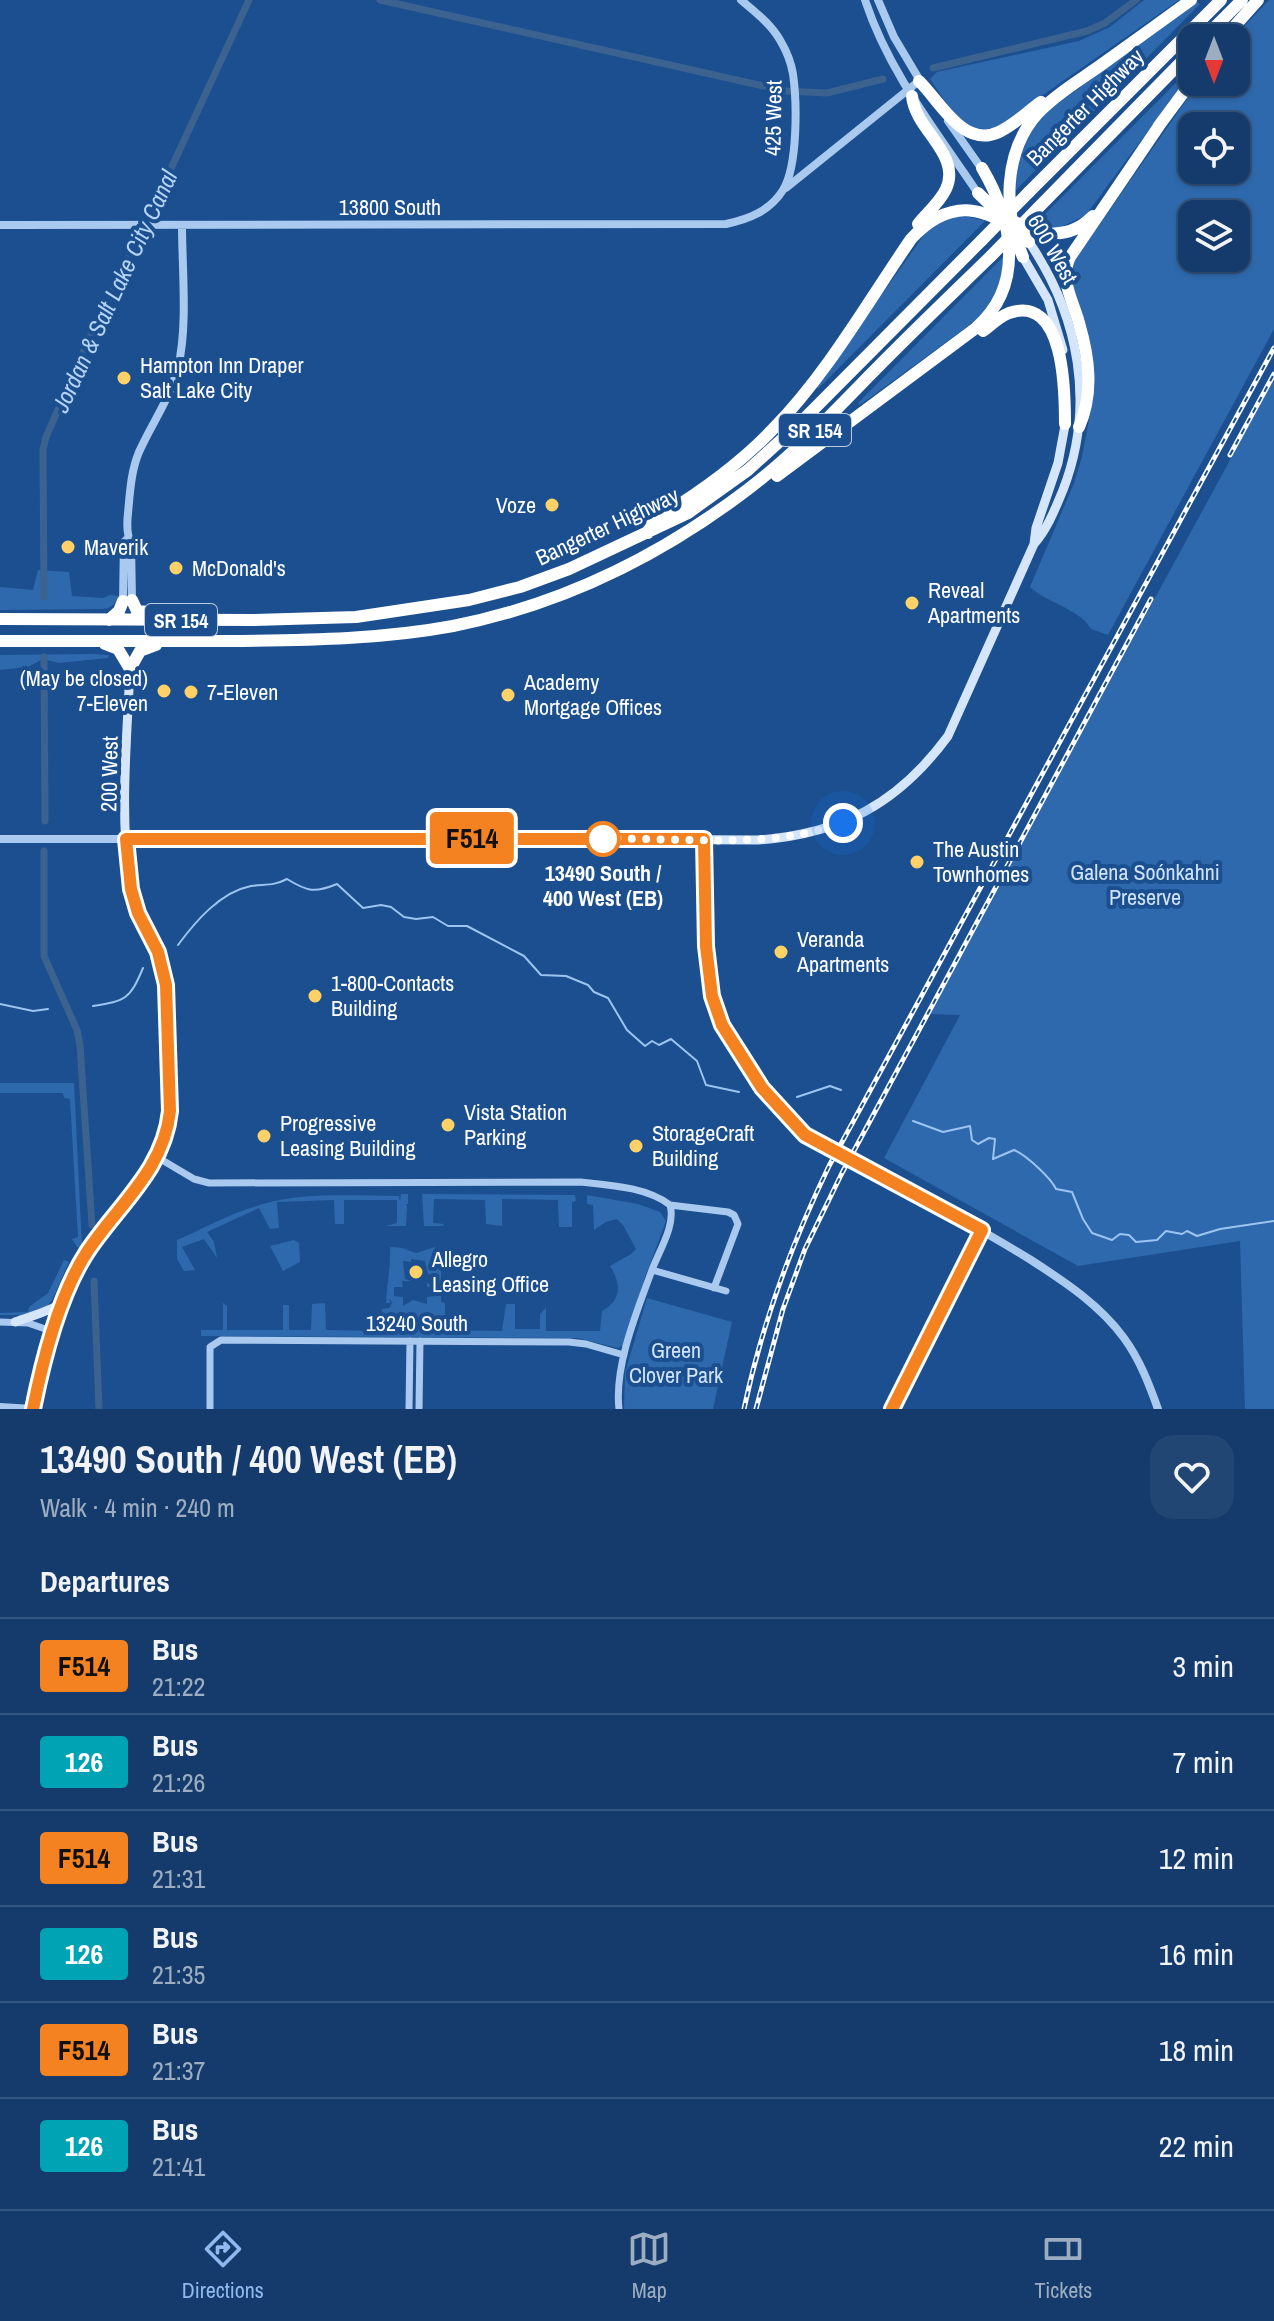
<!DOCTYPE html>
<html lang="en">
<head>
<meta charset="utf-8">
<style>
	:root { --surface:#143b6b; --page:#214673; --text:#f1f3f6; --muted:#9dadc1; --line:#33557e; --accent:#90b9f0 }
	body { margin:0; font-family:"Archivo Narrow",sans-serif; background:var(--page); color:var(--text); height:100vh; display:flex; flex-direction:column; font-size:30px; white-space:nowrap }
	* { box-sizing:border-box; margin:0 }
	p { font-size:26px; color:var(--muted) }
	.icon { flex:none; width:44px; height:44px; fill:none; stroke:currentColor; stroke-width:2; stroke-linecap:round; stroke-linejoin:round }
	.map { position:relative; height:1409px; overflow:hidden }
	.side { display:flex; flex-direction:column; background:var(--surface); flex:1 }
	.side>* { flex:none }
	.badge { padding:0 16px; border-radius:6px; font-size:28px; line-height:52px }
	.needle { width:52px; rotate:180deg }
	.controls { position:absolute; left:1178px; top:24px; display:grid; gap:16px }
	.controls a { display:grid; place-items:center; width:72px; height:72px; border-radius:16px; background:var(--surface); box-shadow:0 2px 6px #0004,0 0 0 2px var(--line); font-size:40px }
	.you { position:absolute; width:40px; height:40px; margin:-20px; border:6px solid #fff; border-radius:50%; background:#1a73e8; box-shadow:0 0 0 12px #1a73e833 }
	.map>.badge { position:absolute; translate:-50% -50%; box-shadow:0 0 0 4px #fff }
	h2 { padding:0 40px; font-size:30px; line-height:72px }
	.round { display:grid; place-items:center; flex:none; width:84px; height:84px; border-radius:24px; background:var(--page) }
	.headline { display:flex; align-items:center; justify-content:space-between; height:136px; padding:0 40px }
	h1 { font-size:38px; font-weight:700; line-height:60px }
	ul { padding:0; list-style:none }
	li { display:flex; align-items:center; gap:24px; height:96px; padding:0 40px; border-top:2px solid var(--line) }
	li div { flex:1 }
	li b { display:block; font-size:30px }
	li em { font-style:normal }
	li .badge { min-width:88px; font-weight:700; text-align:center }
	.menu { display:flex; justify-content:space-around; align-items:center; height:112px; border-top:2px solid var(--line); background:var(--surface); font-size:22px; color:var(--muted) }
	.menu a { display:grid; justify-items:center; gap:4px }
	.menu .current { color:var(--accent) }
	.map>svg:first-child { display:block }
	.green { fill:#2e69ad; fill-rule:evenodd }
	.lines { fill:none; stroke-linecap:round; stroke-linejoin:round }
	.stream { stroke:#9cc4f0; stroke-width:2 }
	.canal { stroke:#3c6290; stroke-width:7 }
	.minor { stroke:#a9c9ee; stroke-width:7 }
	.tertiary { stroke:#a9c9ee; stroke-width:8 }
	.secondary { stroke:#d6e6fa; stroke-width:9 }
	.motorway { stroke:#fff; stroke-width:12 }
	.rail-casing { stroke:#fff; stroke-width:5 }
	.rail { stroke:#1b4f8f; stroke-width:2; stroke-dasharray:6; stroke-linecap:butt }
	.motorway-bridge { stroke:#fff; stroke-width:12 }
	.line-casing { stroke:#fff; stroke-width:18 }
	.line { stroke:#f58220; stroke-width:12 }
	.walk { stroke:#fff; stroke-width:8; stroke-dasharray:0 14.4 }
	.poi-dot { fill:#ffd166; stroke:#1b4f8f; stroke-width:3 }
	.stop-dot { fill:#fff; stroke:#f58220; stroke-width:4 }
	.labels { text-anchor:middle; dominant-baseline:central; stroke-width:8; stroke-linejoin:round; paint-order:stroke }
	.shield { fill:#1b4f8f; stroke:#bbcadd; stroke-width:2 }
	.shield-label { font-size:20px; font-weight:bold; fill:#fff }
	.street-label { font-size:22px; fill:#fff; stroke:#1b4f8f }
	.poi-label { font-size:22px; fill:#fff; stroke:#1b4f8f; text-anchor:start }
	.park-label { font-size:22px; fill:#cfe3fa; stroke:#1b4f8f }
	.stop-label { font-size:22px; font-weight:bold; fill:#fff; stroke:#1b4f8f }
	.water-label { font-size:24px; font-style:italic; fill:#b5d3f5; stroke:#1b4f8f }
</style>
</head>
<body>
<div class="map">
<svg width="1274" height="1409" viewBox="0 0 1274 1409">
	<rect width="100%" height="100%" fill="#1b4f8f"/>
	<path class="green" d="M1144 0H1179L997 127C963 138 947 103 930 79L937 72 1079 41 1110 27Z
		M1269 0H1274V329L1108 635 1091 629C1080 609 1047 603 1030 587L1074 483 1082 457 1092 403 1069 283 1070 267 1199 82H1236V38H1233ZM1192 126H1236V170H1192ZM1192 214H1236V258H1192Z
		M1197 2 1200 4 1016 190C1016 159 1027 133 1048 111Z
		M1192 67V71L1086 215 1059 228 1035 224Z
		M951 217H970L985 221 818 389 816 387 924 235 932 226Z
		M1004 256C1002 281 995 298 979 318L860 405 858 403Z
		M1274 379V1409H1245L1240 1241 1078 1266 884 1158 960 1015 929 1014Z
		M38 570 69 572 72 596 103 598 110 595 119 596C116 604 111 608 103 609L0 610V587L33 590Z
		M0 655 94 654 109 655 108 658 59 663 43 659 28 667 0 670Z
		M0 1083H74L82 1247H77L72 1239 78 1237 70 1099 64 1098 63 1093H0Z
		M401 1194H408V1204L405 1205 407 1206 406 1226H385L397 1223V1200H344V1224H335L334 1200 277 1202 279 1228 270 1229 259 1208 207 1232 214 1242 217 1258 204 1239 182 1247 195 1270 184 1271 177 1259V1240C205 1228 233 1212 263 1204 305 1192 355 1196 399 1196L400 1202Z
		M422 1194 575 1195 576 1201 572 1202V1227H559L558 1200 502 1199V1226L486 1224 485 1200 434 1199 433 1223 444 1224 443 1226H424Z
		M587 1195 638 1204 660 1212 666 1221 644 1280 624 1345 618 1348 577 1338 201 1336V1330H223V1303L227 1306V1330H283V1305H289V1330H311L312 1304 325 1303 326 1330 382 1331V1309L389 1308 392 1303 389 1298 390 1303H386C387 1283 391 1265 390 1247L402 1248 416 1253 435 1247 436 1261 441 1266V1302L445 1303V1330L502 1331 506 1304H515V1329H540V1314L546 1308V1331H600L602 1311C621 1300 622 1285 610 1266L631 1254 636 1249 623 1225 617 1219 606 1222 594 1230 593 1205 587 1204ZM411 1259 425 1261 428 1274H432V1285L427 1283V1287H436V1296L427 1297V1304L413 1300 403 1306V1297L394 1296V1287H403L402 1281H411L405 1279 403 1261 411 1262Z
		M294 1240 299 1243 300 1262 283 1271 270 1246Z
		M64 1260 69 1262C48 1308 55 1316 0 1315V1313L28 1312 29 1307 48 1293Z
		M647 1298 732 1322 713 1409H624L625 1373Z"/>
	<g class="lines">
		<path class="stream" d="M178 945C195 922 220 892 251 886 265 884 274 886 287 879 308 892 315 893 337 884L363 908 381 905 391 907 404 917 416 919 433 917 448 926H467L524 956 541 975 566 976 588 985 594 992 608 998 627 1030 645 1046 652 1041 659 1045 671 1039 697 1061 706 1085 739 1092
			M0 1004 33 1011 48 1009
			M93 1006C126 1001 130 999 143 968
			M797 1097 830 1086 841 1090
			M913 1121 943 1132 970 1126 972 1140 978 1144 989 1138 995 1139 993 1159 1014 1150C1026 1155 1051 1178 1056 1189L1072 1192 1083 1219 1092 1233 1112 1240 1120 1234 1129 1235 1136 1242 1157 1240 1166 1231 1182 1234 1187 1231 1197 1236 1220 1229 1274 1221"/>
		<path class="canal" d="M380 0 786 91 827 93 883 79
			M933 68 1087 31 1105 23 1136 0
			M44 597 43 450 46 437 93 330 136 244 249 0
			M44 657 45 821
			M44 851V956L77 1030 80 1045 92 1225
			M94 1281 99 1409"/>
		<path class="minor" d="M157 1157 194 1179 209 1183 581 1182C609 1185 647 1187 670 1205L728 1212 734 1215 738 1224 714 1288
			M652 1270 726 1291
			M0 1322 28 1323 54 1332
			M210 1409V1347L221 1340 569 1342 586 1344 624 1355
			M409 1409 410 1341
			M419 1409 420 1341
			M619 1409C614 1366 637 1311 652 1270 659 1251 676 1225 670 1205"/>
		<path class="tertiary" d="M865 0C889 73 937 132 979 195
			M878 0 894 37 922 84
			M948 121 984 172
			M786 188 919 81
			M0 225 726 224C749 219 770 211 783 190 798 166 797 102 793 74 791 62 786 50 780 40 771 24 755 12 741 0
			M132 600 131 543C126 534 127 522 128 513 130 492 131 471 139 452 152 423 170 399 178 367 188 327 182 268 182 225
			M123 601 124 542 128 538
			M0 839H126
			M704 839C706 891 699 946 713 997 725 1042 768 1108 807 1136 832 1154 861 1166 887 1180 936 1205 984 1231 1031 1260 1065 1282 1100 1305 1124 1338 1140 1360 1149 1384 1158 1409
			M0 1407 33 1409
			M892 1409 982 1230"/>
		<path class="secondary" d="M1023 257 1048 300 1063 350
			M1034 544 1036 528 1058 463 1066 420
			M126 839 211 837 758 840C841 834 898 804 948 736L1034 544C1048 528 1055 509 1063 490 1096 405 1079 316 1029 242
			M15 1322C33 1315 47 1313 64 1302
			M33 1409C43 1357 58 1297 87 1252 118 1205 163 1170 170 1111 169 1064 174 995 158 952 149 926 132 906 129 878 120 810 127 738 130 669"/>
		<path class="motorway" d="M1204 38 1242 0
			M1224 38 1258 0
			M919 81C940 101 963 149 999 132 1014 125 1027 112 1041 102
			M912 96C915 130 962 154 946 189 940 202 927 213 918 224
			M1158 127 1192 81
			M1029 192 1221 0
			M978 193C1008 224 1057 253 1093 216
			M1038 208 1192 51
			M1023 257C1003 212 1003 152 1038 113 1056 94 1080 80 1101 65 1131 43 1161 22 1191 0
			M983 331C991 325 999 317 1009 313 1065 294 1065 392 1065 424
			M1079 427C1094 393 1089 357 1079 323 1073 300 1059 280 1070 257L1163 120
			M777 476 976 328C1026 284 1012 219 982 168
			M648 533 651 522C695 496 737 467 773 429 827 374 867 303 911 239 951 196 988 205 1029 242
			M132 600 137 611 161 613
			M0 619 254 620 356 617 469 600 520 587 569 569 688 513 748 470 801 422 982 240
			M109 620 119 611 123 601
			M0 641C81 641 161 641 242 641 313 640 383 639 453 626 560 605 660 556 747 490 792 456 831 415 870 375 910 334 951 295 991 256
			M105 644 118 649 130 669
			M130 669 140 651 156 645"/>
		<defs>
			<path id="rail" d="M1230 455 1274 374
				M744 1409C762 1323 791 1245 829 1166L1274 348
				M756 1409 783 1309 805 1249 842 1173 1151 599"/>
		</defs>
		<use href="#rail" class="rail-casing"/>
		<use href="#rail" class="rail"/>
		<path class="motorway-bridge" d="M982 240 1029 192
			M991 256 1038 208"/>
	</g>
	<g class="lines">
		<defs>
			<path id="line" d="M33 1409C43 1359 59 1295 87 1252 118 1205 164 1170 170 1111L166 985 158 952 138 913 131 889 126 839H704L706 946 712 996 722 1025 762 1088 805 1135 982 1230 892 1409"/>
		</defs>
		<use href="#line" class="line-casing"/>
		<use href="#line" class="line"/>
		<path class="walk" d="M603 839C683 837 766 850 843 823"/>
	</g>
	<g class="poi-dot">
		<circle cx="124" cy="378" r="8"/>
		<circle cx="552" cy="505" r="8"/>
		<circle cx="68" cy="547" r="8"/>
		<circle cx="176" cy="568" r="8"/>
		<circle cx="912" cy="603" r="8"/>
		<circle cx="164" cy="691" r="8"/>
		<circle cx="191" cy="692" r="8"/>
		<circle cx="508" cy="695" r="8"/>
		<circle cx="917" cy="862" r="8"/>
		<circle cx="781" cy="952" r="8"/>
		<circle cx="315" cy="996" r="8"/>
		<circle cx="448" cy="1125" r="8"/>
		<circle cx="264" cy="1136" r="8"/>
		<circle cx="636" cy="1146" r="8"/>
		<circle cx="416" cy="1272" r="8"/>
	</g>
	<circle class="stop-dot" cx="603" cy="839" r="16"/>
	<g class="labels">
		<g class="shield">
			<rect x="779" y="414" width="72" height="32" rx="6"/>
			<rect x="145" y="604" width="72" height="32" rx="6"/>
		</g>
		<g class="shield-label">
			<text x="815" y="430">SR 154</text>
			<text x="181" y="620">SR 154</text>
		</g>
		<g class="street-label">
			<text transform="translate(1085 107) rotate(-45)">Bangerter Highway</text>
			<text transform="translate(773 118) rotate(-89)">425 West</text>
			<text x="390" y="207">13800 South</text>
			<text transform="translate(1053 249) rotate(60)">600 West</text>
			<text transform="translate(607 526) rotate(-25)">Bangerter Highway</text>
			<text transform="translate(109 774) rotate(-89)">200 West</text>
			<text x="417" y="1323">13240 South</text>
		</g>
		<g class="poi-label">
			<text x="140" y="365">Hampton Inn Draper<tspan x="140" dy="25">Salt Lake City</tspan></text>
			<text x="536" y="505" text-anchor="end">Voze</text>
			<text x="84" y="547">Maverik</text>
			<text x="192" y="568">McDonald's</text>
			<text x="928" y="590">Reveal<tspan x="928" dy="25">Apartments</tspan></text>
			<text x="148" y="678" text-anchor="end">(May be closed)<tspan x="148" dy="25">7-Eleven</tspan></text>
			<text x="524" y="682">Academy<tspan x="524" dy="25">Mortgage Offices</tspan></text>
			<text x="207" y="692">7-Eleven</text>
			<text x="933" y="849">The Austin<tspan x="933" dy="25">Townhomes</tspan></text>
			<text x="797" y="939">Veranda<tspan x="797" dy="25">Apartments</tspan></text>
			<text x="331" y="983">1-800-Contacts<tspan x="331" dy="25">Building</tspan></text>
			<text x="464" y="1112">Vista Station<tspan x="464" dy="25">Parking</tspan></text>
			<text x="280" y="1123">Progressive<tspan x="280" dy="25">Leasing Building</tspan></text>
			<text x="652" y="1133">StorageCraft<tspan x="652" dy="25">Building</tspan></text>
			<text x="432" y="1259">Allegro<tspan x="432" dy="25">Leasing Office</tspan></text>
		</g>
		<g class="park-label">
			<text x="1145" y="872">Galena Soónkahni<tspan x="1145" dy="25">Preserve</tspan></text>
			<text x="676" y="1350">Green<tspan x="676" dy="25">Clover Park</tspan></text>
		</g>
		<g class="stop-label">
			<text x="603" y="873">13490 South /<tspan x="603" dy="25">400 West (EB)</tspan></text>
		</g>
		<g class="water-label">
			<text transform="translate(114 291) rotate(-65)">Jordan &amp; Salt Lake City Canal</text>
		</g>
	</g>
</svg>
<div class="controls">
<a><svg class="needle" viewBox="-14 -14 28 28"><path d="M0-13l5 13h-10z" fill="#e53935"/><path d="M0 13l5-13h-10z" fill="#9dadc1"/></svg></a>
<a><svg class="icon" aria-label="locate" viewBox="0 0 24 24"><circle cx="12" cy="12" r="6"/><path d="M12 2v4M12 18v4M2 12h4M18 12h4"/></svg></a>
<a><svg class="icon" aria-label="layers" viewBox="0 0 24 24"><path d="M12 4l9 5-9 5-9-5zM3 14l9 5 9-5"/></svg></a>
</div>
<div class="you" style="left:843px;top:823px"></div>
<b class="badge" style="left:472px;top:838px;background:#f58220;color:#111">F514</b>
</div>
<section class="side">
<div class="headline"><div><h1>13490 South / 400 West (EB)</h1><p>Walk · 4 min · 240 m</p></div><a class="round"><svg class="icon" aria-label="heart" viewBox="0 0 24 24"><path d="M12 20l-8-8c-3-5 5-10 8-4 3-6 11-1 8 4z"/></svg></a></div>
<h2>Departures</h2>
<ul>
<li><span class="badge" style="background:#f58220;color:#111">F514</span><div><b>Bus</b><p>21:22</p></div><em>3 min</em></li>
<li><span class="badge" style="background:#00a3b4;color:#fff">126</span><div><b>Bus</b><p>21:26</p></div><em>7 min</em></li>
<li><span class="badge" style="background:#f58220;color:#111">F514</span><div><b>Bus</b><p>21:31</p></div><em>12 min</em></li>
<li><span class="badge" style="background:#00a3b4;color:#fff">126</span><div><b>Bus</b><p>21:35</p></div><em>16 min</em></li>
<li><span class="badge" style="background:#f58220;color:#111">F514</span><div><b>Bus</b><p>21:37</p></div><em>18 min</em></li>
<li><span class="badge" style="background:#00a3b4;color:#fff">126</span><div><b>Bus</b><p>21:41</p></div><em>22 min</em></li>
</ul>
</section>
<nav class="menu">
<a class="current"><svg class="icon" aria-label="directions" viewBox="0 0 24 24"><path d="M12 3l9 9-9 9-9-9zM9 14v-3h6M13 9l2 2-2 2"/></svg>Directions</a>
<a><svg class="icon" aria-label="map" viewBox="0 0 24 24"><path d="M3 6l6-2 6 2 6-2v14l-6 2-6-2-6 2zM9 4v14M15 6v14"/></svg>Map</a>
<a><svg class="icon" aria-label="tickets" viewBox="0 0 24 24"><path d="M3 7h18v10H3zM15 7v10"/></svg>Tickets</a>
</nav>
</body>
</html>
